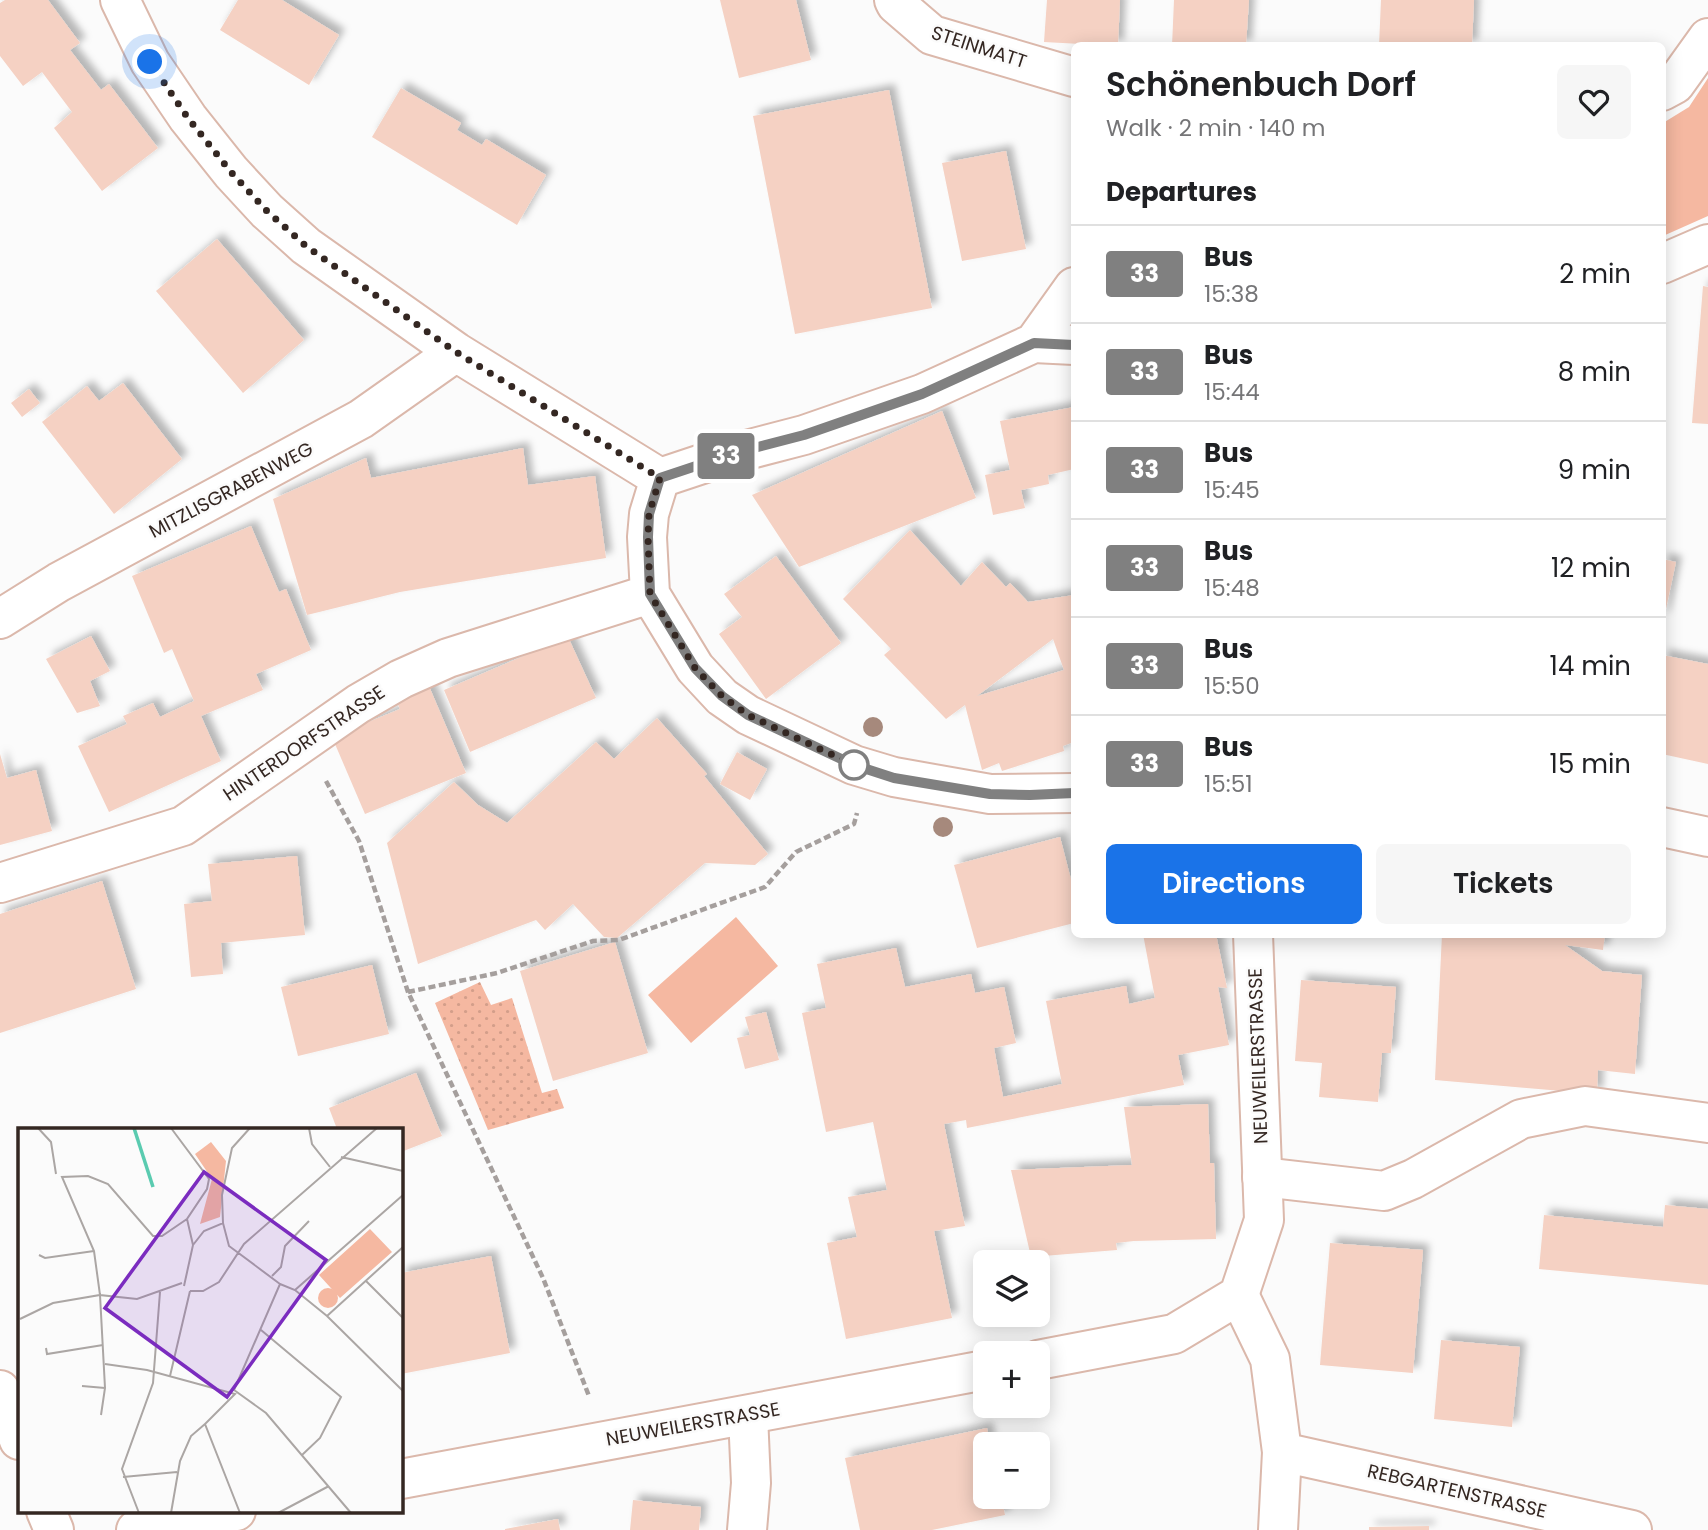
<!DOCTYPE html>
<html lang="en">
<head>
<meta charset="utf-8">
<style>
	:root { --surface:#fff; --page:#f6f6f6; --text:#202124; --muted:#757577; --line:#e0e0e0; --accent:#1a73e8 }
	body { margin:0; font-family:Poppins,sans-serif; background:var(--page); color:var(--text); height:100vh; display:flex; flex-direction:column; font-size:26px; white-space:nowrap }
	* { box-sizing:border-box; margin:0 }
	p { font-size:23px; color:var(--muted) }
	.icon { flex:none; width:38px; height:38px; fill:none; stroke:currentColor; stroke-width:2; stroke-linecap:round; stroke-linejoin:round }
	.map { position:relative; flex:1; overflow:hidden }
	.panel { position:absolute; left:1071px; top:42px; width:595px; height:896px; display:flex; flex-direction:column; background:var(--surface); border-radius:10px; box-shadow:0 4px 18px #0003 }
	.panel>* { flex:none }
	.badge { padding:0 14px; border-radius:5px; font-size:24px; line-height:46px }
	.tools { position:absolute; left:973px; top:1250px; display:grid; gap:14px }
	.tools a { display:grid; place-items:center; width:77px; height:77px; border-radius:10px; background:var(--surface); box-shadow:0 4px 18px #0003; font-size:35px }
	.you { position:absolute; width:35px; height:35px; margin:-18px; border:5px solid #fff; border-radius:50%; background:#1a73e8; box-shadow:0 0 0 10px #1a73e833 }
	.map>.badge { position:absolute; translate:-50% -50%; box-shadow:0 0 0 4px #fff }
	h2 { padding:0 35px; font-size:26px; line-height:63px }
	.round { display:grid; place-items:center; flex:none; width:74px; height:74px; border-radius:10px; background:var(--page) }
	.summary { display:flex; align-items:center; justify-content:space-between; height:119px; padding:0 35px }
	h1 { font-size:33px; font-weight:600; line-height:52px }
	.action { display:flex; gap:14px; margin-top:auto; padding:14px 35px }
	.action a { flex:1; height:80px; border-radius:10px; background:var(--accent); color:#fff; font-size:28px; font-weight:600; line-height:80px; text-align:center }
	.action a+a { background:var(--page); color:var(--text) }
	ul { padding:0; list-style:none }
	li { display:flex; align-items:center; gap:21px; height:98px; padding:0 35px; border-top:2px solid var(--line) }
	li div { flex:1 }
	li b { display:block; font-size:26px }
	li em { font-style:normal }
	li .badge { min-width:77px; font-weight:700; text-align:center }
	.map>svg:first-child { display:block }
	.green { fill:#f5b8a1 }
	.park { fill:url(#park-dots) }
	.building { fill:#f5d1c3; fill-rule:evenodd; filter:url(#shadow) }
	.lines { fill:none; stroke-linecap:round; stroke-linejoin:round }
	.minor-casing { stroke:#dbb8ab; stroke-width:42 }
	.tertiary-casing { stroke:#dbb8ab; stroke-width:42 }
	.path { stroke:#a59f9d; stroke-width:4.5; stroke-dasharray:7 3.5; stroke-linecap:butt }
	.minor { stroke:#fff; stroke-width:38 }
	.tertiary { stroke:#fff; stroke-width:38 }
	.tree { fill:#a6897c }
	.line-casing { stroke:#fff; stroke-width:16 }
	.line { stroke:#808080; stroke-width:10 }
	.walk { stroke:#342722; stroke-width:7; stroke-dasharray:0 12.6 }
	.stop-dot { fill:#fff; stroke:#808080; stroke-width:3.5 }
	.labels { text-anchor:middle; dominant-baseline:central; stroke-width:5; stroke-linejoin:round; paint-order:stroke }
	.street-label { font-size:19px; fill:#342722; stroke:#fbfbfb }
	.inset-river { fill:none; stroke:#5acbb0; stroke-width:3.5 }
	.inset-road { fill:none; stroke:#aba6a4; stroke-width:2 }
	.view { fill:#7b2cbf; fill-opacity:0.15; stroke:#7b2cbf; stroke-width:3.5 }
	.inset-edge { fill:none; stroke:#342722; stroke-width:3.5 }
</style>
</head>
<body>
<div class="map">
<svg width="1708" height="1530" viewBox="0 0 1708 1530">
	<defs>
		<pattern id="park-dots" width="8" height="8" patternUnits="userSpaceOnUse" patternTransform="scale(1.75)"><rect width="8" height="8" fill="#f5b8a1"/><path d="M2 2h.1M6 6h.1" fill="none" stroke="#d39e8a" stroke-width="1.8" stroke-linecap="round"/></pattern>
		<filter id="shadow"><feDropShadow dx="6" dy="-6" stdDeviation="3.5" flood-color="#0004"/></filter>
	</defs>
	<rect width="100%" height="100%" fill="#fbfbfb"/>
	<path class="green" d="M1708 78V216L1663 236V123L1689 107Z
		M736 917 778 966 691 1043 648 995Z"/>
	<path class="park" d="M480 982 491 1005 512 998 542 1093 557 1089 564 1108 488 1130 435 1003Z"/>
	<path class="building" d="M5 0H48L80 43 70 50 101 90 109 84 158 148 102 191 54 128 72 112 42 72 23 86 0 56V3Z
		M238 0H282L339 35 309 85 220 30Z
		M720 0H796L811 60 739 78Z
		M1047 0H1120L1118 46 1044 42Z
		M1174 0H1249L1246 46H1172Z
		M1381 0H1474L1472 46H1379Z
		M401 88 461 123 457 130 482 145 486 139 546 175 517 225 372 137Z
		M889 90 932 308 795 334 753 116Z
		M1006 151 1026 249 962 261 942 163Z
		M217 239 304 340 243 393 156 291Z
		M1703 286 1708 287V424L1692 423Z
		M123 383 182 459 114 514 42 422 87 386 99 401Z
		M29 389 40 403 22 417 11 403Z
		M1074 407V469L1048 475 1049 484 1021 490 1025 508 993 515 985 475 1010 470 1000 421Z
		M942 411 976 498 799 567 752 495Z
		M523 448 528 485 595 476 606 558 400 592 307 615 273 499 366 458 371 478Z
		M251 526 279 592 286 589 311 650 256 674 263 690 201 716 221 761 109 812 78 746 127 724 123 716 153 703 160 717 194 701 172 649 164 653 132 576Z
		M910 530 961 586 982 562 1006 587 1010 583 1028 602 1074 595V742L1063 746 1064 751 1002 771 999 763 982 770 965 705 946 719 884 655 891 649 843 599ZM1053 639 1064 670 977 696Z
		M776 556 841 643 766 699 719 634 742 617 724 594Z
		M1662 559 1676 562 1664 618H1662Z
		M91 636 110 671 90 681 100 706 77 713 46 659Z
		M568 637 596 698 470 752 444 690Z
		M1662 655 1708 664V764L1662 754Z
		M428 684 466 773 365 814 332 737 400 709 395 698Z
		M657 718 707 774 704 776 768 854 755 865 705 863 617 938 604 937 573 904 545 930 536 920 418 964 387 843 454 782 478 805 507 823 596 742 614 759Z
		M737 752 767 769 750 800 720 784Z
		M0 754 7 778 36 770 52 831 0 845Z
		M1060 837 1074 891V923L977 948 954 865Z
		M297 856 305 935 221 943 223 974 191 977 184 904 212 901 208 864Z
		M102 881 136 989 0 1033V914Z
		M1143 934H1216L1227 988 1218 987 1229 1045 1178 1055 1184 1085 967 1128 966 1120 944 1124 965 1226 934 1231 952 1318 846 1339 827 1243 857 1237 848 1197 887 1190 873 1122 826 1132 802 1013 826 1008 817 964 896 948 905 987 971 974 975 993 1004 987 1016 1043 994 1048 1003 1097 1062 1084 1046 1001 1126 986 1129 1004 1155 998Z
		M1442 934H1605L1603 950 1565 945 1602 971 1642 975 1635 1074 1598 1070 1597 1094 1435 1080Z
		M615 942 648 1053 553 1081 520 971Z
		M372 965 389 1034 298 1056 281 987Z
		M1301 980 1396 987 1391 1053H1382L1378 1102 1319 1097 1322 1063 1295 1061Z
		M766 1012 779 1060 745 1069 737 1038 750 1035 745 1017Z
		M416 1073 442 1136 401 1152V1129H337L329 1108Z
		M1208 1104 1210 1163H1214L1216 1239 1134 1241 1116 1243 1117 1250 1031 1257 1011 1170 1132 1165 1124 1107Z
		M1665 1205 1708 1209V1285L1539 1269 1544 1215 1663 1227Z
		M1330 1243 1423 1250 1413 1373 1320 1365Z
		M491 1256 510 1353 401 1374V1273Z
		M1441 1340 1520 1347 1512 1427 1434 1419Z
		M987 1428 990 1444H985V1496H1001L1005 1515 932 1530H860L845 1458Z
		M633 1500 701 1507 699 1530H630Z
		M558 1519 560 1530H505V1529Z
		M1429 1526V1530H1369V1527Z"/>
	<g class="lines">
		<defs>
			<path id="minor" d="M120 0 150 62 188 118 231 172 267 211 306 246 456 352 660 478
				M894 0 896 4 932 35 1074 77
				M1662 91 1675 84 1708 38
				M1662 264 1708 244
				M1074 287 1034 343 922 394 804 435 735 453 660 478 649 514 647 537 650 594 695 668 722 697 748 715 854 765 894 777 990 794 1074 793
				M1034 343 1074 345
				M0 619 59 582 361 419 456 352
				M0 883 183 826 358 704 401 679 448 658 650 594
				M1262 1177 1384 1191 1413 1179 1521 1119 1585 1106 1708 1123
				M1239 1295 1270 1359 1282 1452 1278 1530
				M0 1390 19 1440
				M1282 1452 1632 1530
				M46 1511 54 1530
				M747 1530 751 1483 748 1415"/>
			<path id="tertiary" d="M1662 827 1708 837
				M1038 1360 1174 1334 1239 1295 1264 1220 1253 934
				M401 1479 985 1370
				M136 1530 236 1511"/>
		</defs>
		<use href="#minor" class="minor-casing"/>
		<use href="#tertiary" class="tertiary-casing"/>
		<path class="path" d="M326 781 359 841 408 992 543 1278 589 1396
			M408 992 497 973 593 941 619 940 765 887 796 852 854 824 857 813"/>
		<use href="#minor" class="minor"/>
		<use href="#tertiary" class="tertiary"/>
	</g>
	<g class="tree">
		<circle cx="873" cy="727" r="10"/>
		<circle cx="943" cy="827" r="10"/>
	</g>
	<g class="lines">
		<defs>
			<path id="line" d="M1074 345 1034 343 922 394 804 435 735 453 660 478 649 514 648 537 650 594 695 668 722 696 748 715 854 765 894 778 990 794 1030 795 1074 793"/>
		</defs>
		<use href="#line" class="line-casing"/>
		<use href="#line" class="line"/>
		<path class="walk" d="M150 62 188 118 231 172 267 211 306 246 456 352 660 478 649 514 648 537 650 594 695 668 722 696 748 715 854 765"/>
	</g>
	<circle class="stop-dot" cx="854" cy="765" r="14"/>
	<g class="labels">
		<g class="street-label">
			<text transform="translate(979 47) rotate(18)">STEINMATT</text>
			<text transform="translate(231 490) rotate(-28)">MITZLISGRABENWEG</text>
			<text transform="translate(304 743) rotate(-34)">HINTERDORFSTRASSE</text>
			<text transform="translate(1258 1056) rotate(-92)">NEUWEILERSTRASSE</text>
			<text transform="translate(693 1424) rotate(-10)">NEUWEILERSTRASSE</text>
			<text transform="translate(1457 1491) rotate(13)">REBGARTENSTRASSE</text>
		</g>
	</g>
	<g transform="translate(18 1128)">
		<rect width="385" height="385" fill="#fbfbfb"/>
		<path d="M193 14 208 33 202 89 182 96 194 51 177 26ZM352 101 374 124 322 170 301 147Z" fill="#f5b8a1"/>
		<path d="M300 170a10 10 0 1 1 20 0a10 10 0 1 1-20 0Z" fill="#f5b8a1"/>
		<path class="inset-river" d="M116 0 135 59"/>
		<path class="inset-road" d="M20 0 33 14 38 46M153 0 191 51 189 61 169 91 175 117 166 158M291 0 294 16 312 39M323 29 385 43M205 95 204 67 214 20 232 0M175 117 186 103 205 95 211 118 262 156 216 262 248 285 333 385M21 127 27 130 76 123M254 148 263 139 267 118 291 93M348 153 385 190M164 155 119 171 82 167 76 123 44 49 70 48 90 56 135 108H144L169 91M262 156 277 162 309 188 385 263M277 162 385 67M172 163H185L201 154 226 116 359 0M309 188 385 119M2 191 35 175 82 167 87 260 83 287M243 202 323 269 302 310 284 327M28 220 29 226 85 217M87 236 129 242 217 266 187 296 222 385M152 248 172 163M64 258 87 260M105 349 159 344M121 385 104 341 135 255 142 164M153 385 162 333 173 308 187 296M260 385 311 358"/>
		<path class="view" d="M186 44 308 132 209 269 87 180Z"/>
		<rect width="385" height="385" class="inset-edge"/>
	</g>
</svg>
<div class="tools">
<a><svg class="icon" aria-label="layers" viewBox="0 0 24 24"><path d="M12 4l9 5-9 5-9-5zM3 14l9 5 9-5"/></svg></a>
<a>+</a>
<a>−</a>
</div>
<div class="you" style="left:150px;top:62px"></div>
<b class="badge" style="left:726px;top:456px;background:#808080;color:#fff">33</b>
<section class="panel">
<div class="summary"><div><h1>Schönenbuch Dorf</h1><p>Walk · 2 min · 140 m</p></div><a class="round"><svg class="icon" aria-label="heart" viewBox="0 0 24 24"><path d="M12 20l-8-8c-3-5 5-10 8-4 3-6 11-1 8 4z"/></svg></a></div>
<h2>Departures</h2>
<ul>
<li><span class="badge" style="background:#808080;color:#fff">33</span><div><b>Bus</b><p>15:38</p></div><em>2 min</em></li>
<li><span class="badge" style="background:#808080;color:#fff">33</span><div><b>Bus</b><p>15:44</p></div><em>8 min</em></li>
<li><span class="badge" style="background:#808080;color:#fff">33</span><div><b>Bus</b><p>15:45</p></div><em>9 min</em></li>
<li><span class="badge" style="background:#808080;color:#fff">33</span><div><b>Bus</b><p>15:48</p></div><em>12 min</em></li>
<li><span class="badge" style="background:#808080;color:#fff">33</span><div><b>Bus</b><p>15:50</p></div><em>14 min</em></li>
<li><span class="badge" style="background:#808080;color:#fff">33</span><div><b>Bus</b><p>15:51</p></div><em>15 min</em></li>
</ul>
<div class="action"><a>Directions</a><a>Tickets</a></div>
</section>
</div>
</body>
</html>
